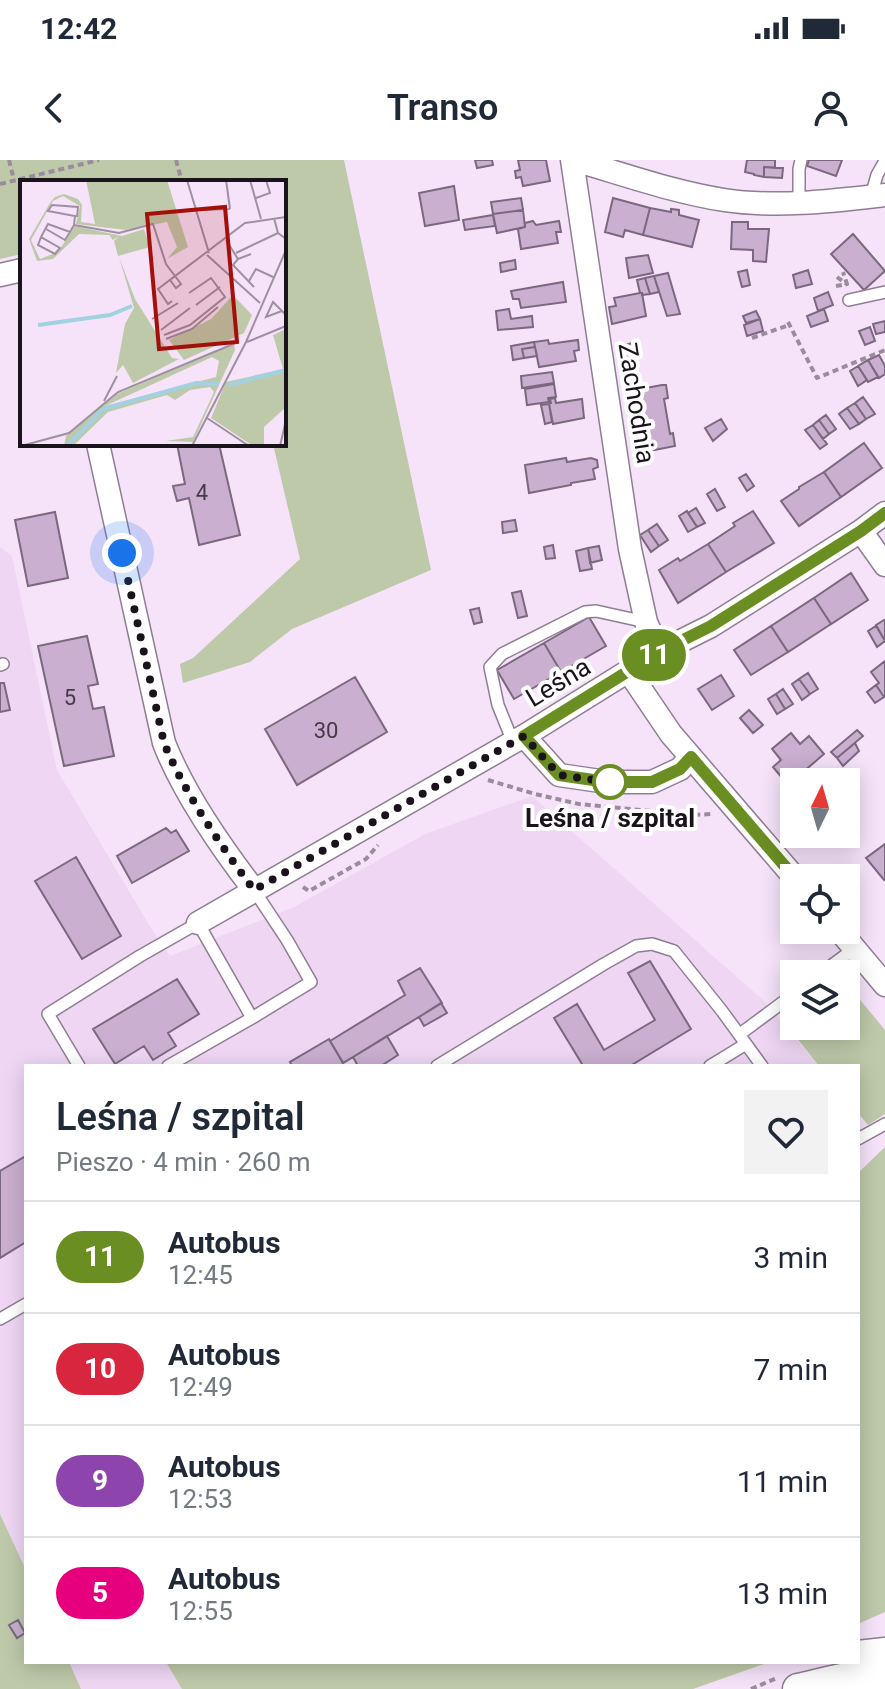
<!DOCTYPE html>
<html lang="pl">
<head>
<meta charset="utf-8">
<style>
	:root { --surface:#fff; --page:#f2f2f3; --text:#1f2937; --muted:#747a83; --line:#e0e1e3 }
	body { margin:0; font-family:Roboto,sans-serif; background:var(--page); color:var(--text); height:100vh; display:flex; flex-direction:column; font-size:30px; white-space:nowrap }
	* { box-sizing:border-box; margin:0 }
	p { font-size:26px; color:var(--muted) }
	.icon { flex:none; width:44px; height:44px; fill:none; stroke:currentColor; stroke-width:2; stroke-linecap:round; stroke-linejoin:round }
	.map { position:relative; flex:1; overflow:hidden }
	.details { position:absolute; left:24px; top:904px; width:836px; height:600px; display:flex; flex-direction:column; background:var(--surface); border-radius:0px; box-shadow:0 4px 20px #0003 }
	.details>* { flex:none }
	.badge { padding:0 16px; border-radius:26px; font-size:28px; line-height:52px }
	.needle { width:52px; rotate:5deg }
	.controls { position:absolute; left:780px; top:608px; display:grid; gap:16px }
	.controls a { display:grid; place-items:center; width:80px; height:80px; border-radius:0px; background:var(--surface); box-shadow:0 4px 20px #0003; font-size:40px }
	.you { position:absolute; width:40px; height:40px; margin:-20px; border:6px solid #fff; border-radius:50%; background:#1a73e8; box-shadow:0 0 0 12px #1a73e833 }
	.map>.badge { position:absolute; translate:-50% -50%; box-shadow:0 0 0 4px #fff }
	.round { display:grid; place-items:center; flex:none; width:84px; height:84px; border-radius:0px; background:var(--page) }
	.headline { display:flex; align-items:center; justify-content:space-between; height:136px; padding:0 32px }
	h1 { font-size:38px; font-weight:600; line-height:60px }
	ul { padding:0; list-style:none }
	li { display:flex; align-items:center; gap:24px; height:112px; padding:0 32px; border-top:2px solid var(--line) }
	li div { flex:1 }
	li b { display:block; font-size:30px }
	li em { font-style:normal }
	li .badge { min-width:88px; font-weight:700; text-align:center }
	.status { display:flex; justify-content:space-between; align-items:center; height:56px; padding:0 40px; background:var(--surface); direction:ltr }
	.status svg { height:22px; fill:currentColor }
	header { display:flex; justify-content:space-between; align-items:center; height:104px; padding:0 32px; background:var(--surface); font-size:36px; font-weight:600 }
	.map>svg:first-child { display:block }
	.built { fill:#efd7f4 }
	.green { fill:#bec9aa }
	.building { fill:#caafd0; stroke:#7a697e; stroke-width:2 }
	.lines { fill:none; stroke-linecap:round; stroke-linejoin:round }
	.lane-casing { stroke:#8f7e93; stroke-width:14 }
	.street-casing { stroke:#8f7e93; stroke-width:25 }
	.secondary-casing { stroke:#8f7e93; stroke-width:33 }
	.path { stroke:#9a8c9c; stroke-width:4; stroke-dasharray:6 4; stroke-linecap:butt }
	.lane { stroke:#fff; stroke-width:11 }
	.street { stroke:#fff; stroke-width:22 }
	.secondary { stroke:#fff; stroke-width:30 }
	.line-casing { stroke:#fff; stroke-width:18 }
	.line { stroke:#6b8e23; stroke-width:12 }
	.walk { stroke:#1a131b; stroke-width:8; stroke-dasharray:0 14.4 }
	.stop-dot { fill:#fff; stroke:#6b8e23; stroke-width:4 }
	.labels { text-anchor:middle; dominant-baseline:central; stroke-width:8; stroke-linejoin:round; paint-order:stroke }
	.number-label { font-size:22px; fill:#463a48 }
	.street-label { font-size:26px; fill:#1a131b; stroke:#fff }
	.stop-label { font-size:26px; font-weight:bold; fill:#1a131b; stroke:#fff }
	.inset-river { fill:none; stroke:#a2d1e1; stroke-width:4 }
	.inset-road { fill:none; stroke:#9e90a1; stroke-width:2 }
	.view { fill:#a40f09; fill-opacity:0.15; stroke:#a40f09; stroke-width:4 }
	.inset-edge { fill:none; stroke:#1a131b; stroke-width:4 }
</style>
</head>
<body>
<div class="status"><b>12:42</b><svg viewBox="0 0 49 12"><path d="M0 12V9h3v3zM5 12V6h3v6zM10 12V3h3v9zM15 12V0h3v12zM26 1h20v11H26zM47 4h2v5h-2z"/></svg></div>
<header><svg class="icon" aria-label="back" viewBox="0 0 24 24"><path d="M15 5l-7 7 7 7"/></svg>Transo<svg class="icon" aria-label="person" viewBox="0 0 24 24"><circle cx="12" cy="8" r="4"/><path d="M4 21q1-7 8-7t8 7"/></svg></header>
<div class="map">
<svg width="885" height="1529" viewBox="0 0 885 1529">
	<rect width="100%" height="100%" fill="#f6e3fa"/>
	<path class="built" d="M0 387 12 396 57 610 151 768 170 796 294 747 425 674 532 636 763 840 819 906H26V1410L0 1354Z
		M69 1502H441L399 1529H81Z"/>
	<path class="green" d="M0 0H344L431 410 292 469 250 502 183 523 180 504 193 498 300 399 273 284H284V22H22V94L0 99Z
		M852 830 885 870V954L868 965 858 953V906H819L796 877 808 866H846V834Z
		M885 987V1452L858 1464V1013Z
		M0 1354 26 1410V1502H69L81 1529H0Z
		M166 1502H770L693 1529H182Z"/>
	<path class="building" d="M475 0H492L493 5 477 8Z
		M518 0H546L550 21 523 26 521 17 516 18 515 11 520 10Z
		M747 0H775V8L764 7V17L754 15V14L745 12Z
		M809 0H842L836 16 807 6Z
		M764 7 783 8 782 18 764 17Z
		M454 26 459 60 425 66 419 33Z
		M521 38 523 50 493 54 491 42Z
		M613 38 650 48 643 75 625 70 623 77 605 72Z
		M650 48 671 52V49L679 50V55L699 60 692 87 643 75Z
		M523 50 525 67 497 73 493 54Z
		M493 55 495 66 465 70 463 60Z
		M533 61 536 65 559 61 561 72H556L558 83 521 89 518 69 525 67V63Z
		M732 62H748V69H769L766 102 753 101V90L731 89Z
		M853 74 885 111 864 130 831 94Z
		M648 95 653 113 629 118 626 98Z
		M515 100 516 109 501 112 500 103Z
		M747 110 750 125 742 127 738 112Z
		M808 110 812 124 796 128 793 115Z
		M668 113 680 154 667 156 654 116Z
		M654 116 659 132 650 134 645 118Z
		M645 118 650 134 642 135V133H640L637 120Z
		M563 122 566 142 521 148 519 139H513L511 131Z
		M828 132 833 145 818 151 814 138Z
		M640 133H642L646 156 612 164 609 147 616 146 614 138Z
		M509 149 511 159 532 156 533 167 498 170 496 151Z
		M824 149 828 161 811 167 807 156Z
		M756 151 760 159 746 163 743 156Z
		M760 159 763 171 747 176 744 165Z
		M885 161V172L876 174 873 164Z
		M870 167 875 181 865 185 859 171Z
		M548 180 549 184 578 180 579 190 574 191 576 201 539 207 534 182Z
		M534 182 535 187 522 189 524 198 513 200 511 186Z
		M636 182 639 195 624 198 621 186Z
		M535 187 537 196 524 198 522 189Z
		M879 195 885 206V214L879 218 868 200Z
		M868 200 878 217 868 222 858 206Z
		M858 206 867 220 858 226 850 211Z
		M552 212 554 223 522 228 521 216Z
		M554 224 556 237 548 238 549 242 527 245 525 229Z
		M662 225H666L668 238 664 239 670 274 673 273 675 286 639 293 629 231Z
		M863 237 875 254 866 259 855 243Z
		M555 238 556 243 582 239 584 258 553 264 549 244 551 243 550 239Z
		M855 243 866 259 859 264 847 248Z
		M549 244 552 262 545 264 541 245Z
		M847 248 859 264 850 269 839 254Z
		M826 255 836 269 829 274 819 260Z
		M721 259 727 269 713 281 705 268Z
		M819 260 829 274 823 279 813 265Z
		M813 265 827 284 820 289 805 270Z
		M864 283 882 308 841 337 824 312Z
		M177 284H219L240 375 199 385 189 338 177 341 173 326 185 324Z
		M566 298 567 302 591 298 597 300 598 307 593 309 595 319 571 323V325L529 333 525 305Z
		M824 312 841 337 799 366 781 341 799 329V327Z
		M746 314 754 326 747 331 739 318Z
		M715 329 725 347 717 351 707 334Z
		M696 348 705 363 697 367 688 353Z
		M687 351 697 367 688 372 679 356Z
		M753 351 774 383 726 412 708 384 735 366 733 363Z
		M55 352 68 418 28 426 15 360Z
		M515 360 517 371 503 373 502 362Z
		M657 364 668 380 659 386 648 370Z
		M648 370 659 386 651 392 640 375Z
		M708 384 726 412 678 443 659 410 678 398 680 401Z
		M553 385 555 398 546 399 544 387Z
		M599 386 602 400 590 403 588 388Z
		M588 388 592 409 580 411 576 391Z
		M851 413 868 440 831 464 814 438Z
		M521 431 527 456 518 458 512 433Z
		M814 438 831 464 788 492 771 466Z
		M479 448 482 462 474 464 470 450Z
		M589 457 606 486 561 512 544 483Z
		M884 460 885 461V481L876 465Z
		M771 466 788 492 751 515 734 490Z
		M876 466 885 481 877 487 868 471Z
		M87 476 98 524 88 526 93 549 104 547 114 596 64 606 38 486Z
		M544 483 561 512 514 539 497 510Z
		M885 501V536L884 537 876 525 879 523 871 512Z
		M808 513 818 529 810 534 799 519Z
		M721 515 734 536 712 550 698 529Z
		M355 517 387 572 297 625 265 569Z
		M799 519 810 534 802 540 792 524Z
		M0 523H4L10 550 0 552Z
		M876 525 884 537 875 543 867 532Z
		M783 529 793 544 785 549 776 534Z
		M776 534 785 549 777 554 768 539Z
		M749 550 763 565 753 573 740 558Z
		M857 570 863 576 837 598 831 592Z
		M791 573 800 584 809 576 824 594 788 625 773 607 781 600 772 589Z
		M855 583 859 591 843 606 837 598Z
		M166 668 171 673 176 670 189 691 132 723 117 696Z
		M885 684V719L884 720 866 698Z
		M76 697 121 776 82 799 35 721Z
		M650 801 691 869 630 906H579L582 904 554 858 577 844 604 890 655 860 628 813Z
		M420 808 442 843 343 903 330 881 405 835 398 821Z
		M177 819 199 854 168 873 176 886 153 900 144 886 115 904 93 869Z
		M441 843 447 853 424 866 419 857Z
		M387 876 398 895 381 906H358L353 897Z
		M329 879 345 906H292L290 902Z
		M26 996V1082L0 1098V1011Z
		M18 1460 25 1473 17 1478 9 1465Z"/>
	<g class="lines">
		<defs>
			<path id="lane" d="M871 36 877 15 885 1
				M799 42V9L801 0
				M849 140 885 132
				M0 505 3 504
				M513 582 498 545 490 507 502 494 585 452 596 451 646 462
				M820 814 854 789
				M740 874 794 834
				M79 906 48 854 140 796 198 763 252 858 311 822 287 780 254 730
				M168 906 252 858
				M437 906 604 804 636 786 652 784 674 791 722 851 762 906
				M710 906 746 884
				M858 979 885 964
				M0 1159 26 1144"/>
			<path id="street" d="M572 0 630 389 646 462 659 492
				M574 0C623 14 673 32 724 40 776 48 833 41 885 35
				M0 115 22 110
				M98 284 164 583C184 634 221 687 254 730
				M861 371 885 405
				M629 512 671 574 795 718
				M524 576 559 615 607 622H652L680 609 691 597
				M198 763 524 576 659 492 711 466 861 371 885 353
				M839 770 885 825"/>
			<path id="secondary" d="M858 1496 885 1493
				M798 1529C823 1524 861 1510 885 1520"/>
		</defs>
		<use href="#lane" class="lane-casing"/>
		<use href="#street" class="street-casing"/>
		<use href="#secondary" class="secondary-casing"/>
		<path class="path" d="M9 0 14 20
			M176 0 182 22
			M0 24 99 0
			M837 117 848 125
			M836 126 847 124 843 112
			M788 162 817 218 885 190
			M752 178 789 165
			M488 620 535 634 579 644 692 655 712 654
			M303 727 309 731 366 699 378 685
			M751 1529 777 1518"/>
		<use href="#lane" class="lane"/>
		<use href="#street" class="street"/>
		<use href="#secondary" class="secondary"/>
	</g>
	<g class="lines">
		<defs>
			<path id="line" d="M795 718 691 597 680 609 652 622H607L559 615 524 576 659 492 711 466 861 371 885 353"/>
		</defs>
		<use href="#line" class="line-casing"/>
		<use href="#line" class="line"/>
		<path class="walk" d="M122 393 164 583C185 634 221 686 254 730L524 576 559 615 610 622"/>
	</g>
	<circle class="stop-dot" cx="610" cy="622" r="16"/>
	<g class="labels">
		<g class="number-label">
			<text x="202" y="332">4</text>
			<text x="70" y="537">5</text>
			<text x="326" y="570">30</text>
		</g>
		<g class="street-label">
			<text transform="translate(637 243) rotate(81)">Zachodnia</text>
			<text transform="translate(558 522) rotate(-31)">Leśna</text>
		</g>
		<g class="stop-label">
			<text x="610" y="658">Leśna / szpital</text>
		</g>
	</g>
	<g transform="translate(20 20)">
		<rect width="266" height="266" fill="#f6e3fa"/>
		<path d="M66 0H147L168 67 147 79 157 67 147 42 106 50 56 44 60 26 43 16 33 21 11 60 20 79 38 72 55 46 102 56 124 49 130 67 98 76 94 61 99 56 93 60 89 55 59 54 33 79 17 81 9 59 30 23 35 17 44 14 58 19 62 25 61 42 75 44ZM99 77 115 119 152 178 159 179 113 203 103 185 96 193 105 144 114 128ZM213 115 232 135 224 153 164 180 149 160 191 139ZM266 149V227L244 247V266H233L191 238 206 202 263 189 253 155ZM214 164 215 170 173 262 146 261 173 257 194 212 190 207 170 210 155 220 147 215 88 232 54 265 44 266 46 256 97 214ZM192 177 199 181 196 197 85 226Z" fill="#bec9aa" fill-rule="evenodd"/>
		<path class="inset-river" d="M18 145 90 135 112 126M209 205 266 190M47 266 83 229 176 203 199 204"/>
		<path class="inset-road" d="M167 0 189 73M206 0 210 29M230 0 241 39M236 18 250 13 246 0M178 30 210 29M254 38 258 53 266 59M54 45 99 53 133 44 146 84 161 104 156 108 150 100M54 45 55 36 28 31 32 25 58 27 57 37M26 49 45 60 50 52M21 57 18 65 35 74 40 68 21 57 28 44 50 52 54 45M206 60 218 79 231 74M216 73 258 53M187 75 240 123M218 79 213 85 234 107M229 101 236 89 253 97M152 121 148 124 138 109 225 43 266 37M176 125 200 107M262 131 246 137 253 122 266 135M132 139 158 123M141 150 170 128M144 155 170 145 205 117 191 98 169 113M146 159 172 149 198 127M227 162 266 146M84 221 97 196M187 238 229 266M1 266 49 253 98 212 218 162M172 266 226 162 266 70M260 266 266 240"/>
		<path class="view" d="M205 27 217 162 139 169 127 34Z"/>
		<rect width="266" height="266" class="inset-edge"/>
	</g>
</svg>
<div class="controls">
<a><svg class="needle" viewBox="-14 -14 28 28"><path d="M0-13l5 13h-10z" fill="#e53935"/><path d="M0 13l5-13h-10z" fill="#747a83"/></svg></a>
<a><svg class="icon" aria-label="locate" viewBox="0 0 24 24"><circle cx="12" cy="12" r="6"/><path d="M12 2v4M12 18v4M2 12h4M18 12h4"/></svg></a>
<a><svg class="icon" aria-label="layers" viewBox="0 0 24 24"><path d="M12 4l9 5-9 5-9-5zM3 14l9 5 9-5"/></svg></a>
</div>
<div class="you" style="left:122px;top:393px"></div>
<b class="badge" style="left:654px;top:495px;background:#6b8e23;color:#fff">11</b>
<section class="details">
<div class="headline"><div><h1>Leśna / szpital</h1><p>Pieszo · 4 min · 260 m</p></div><a class="round"><svg class="icon" aria-label="heart" viewBox="0 0 24 24"><path d="M12 20l-8-8c-3-5 5-10 8-4 3-6 11-1 8 4z"/></svg></a></div>
<ul>
<li><span class="badge" style="background:#6b8e23;color:#fff">11</span><div><b>Autobus</b><p>12:45</p></div><em>3 min</em></li>
<li><span class="badge" style="background:#d7263d;color:#fff">10</span><div><b>Autobus</b><p>12:49</p></div><em>7 min</em></li>
<li><span class="badge" style="background:#8e44ad;color:#fff">9</span><div><b>Autobus</b><p>12:53</p></div><em>11 min</em></li>
<li><span class="badge" style="background:#e6007e;color:#fff">5</span><div><b>Autobus</b><p>12:55</p></div><em>13 min</em></li>
</ul>
</section>
</div>
</body>
</html>
